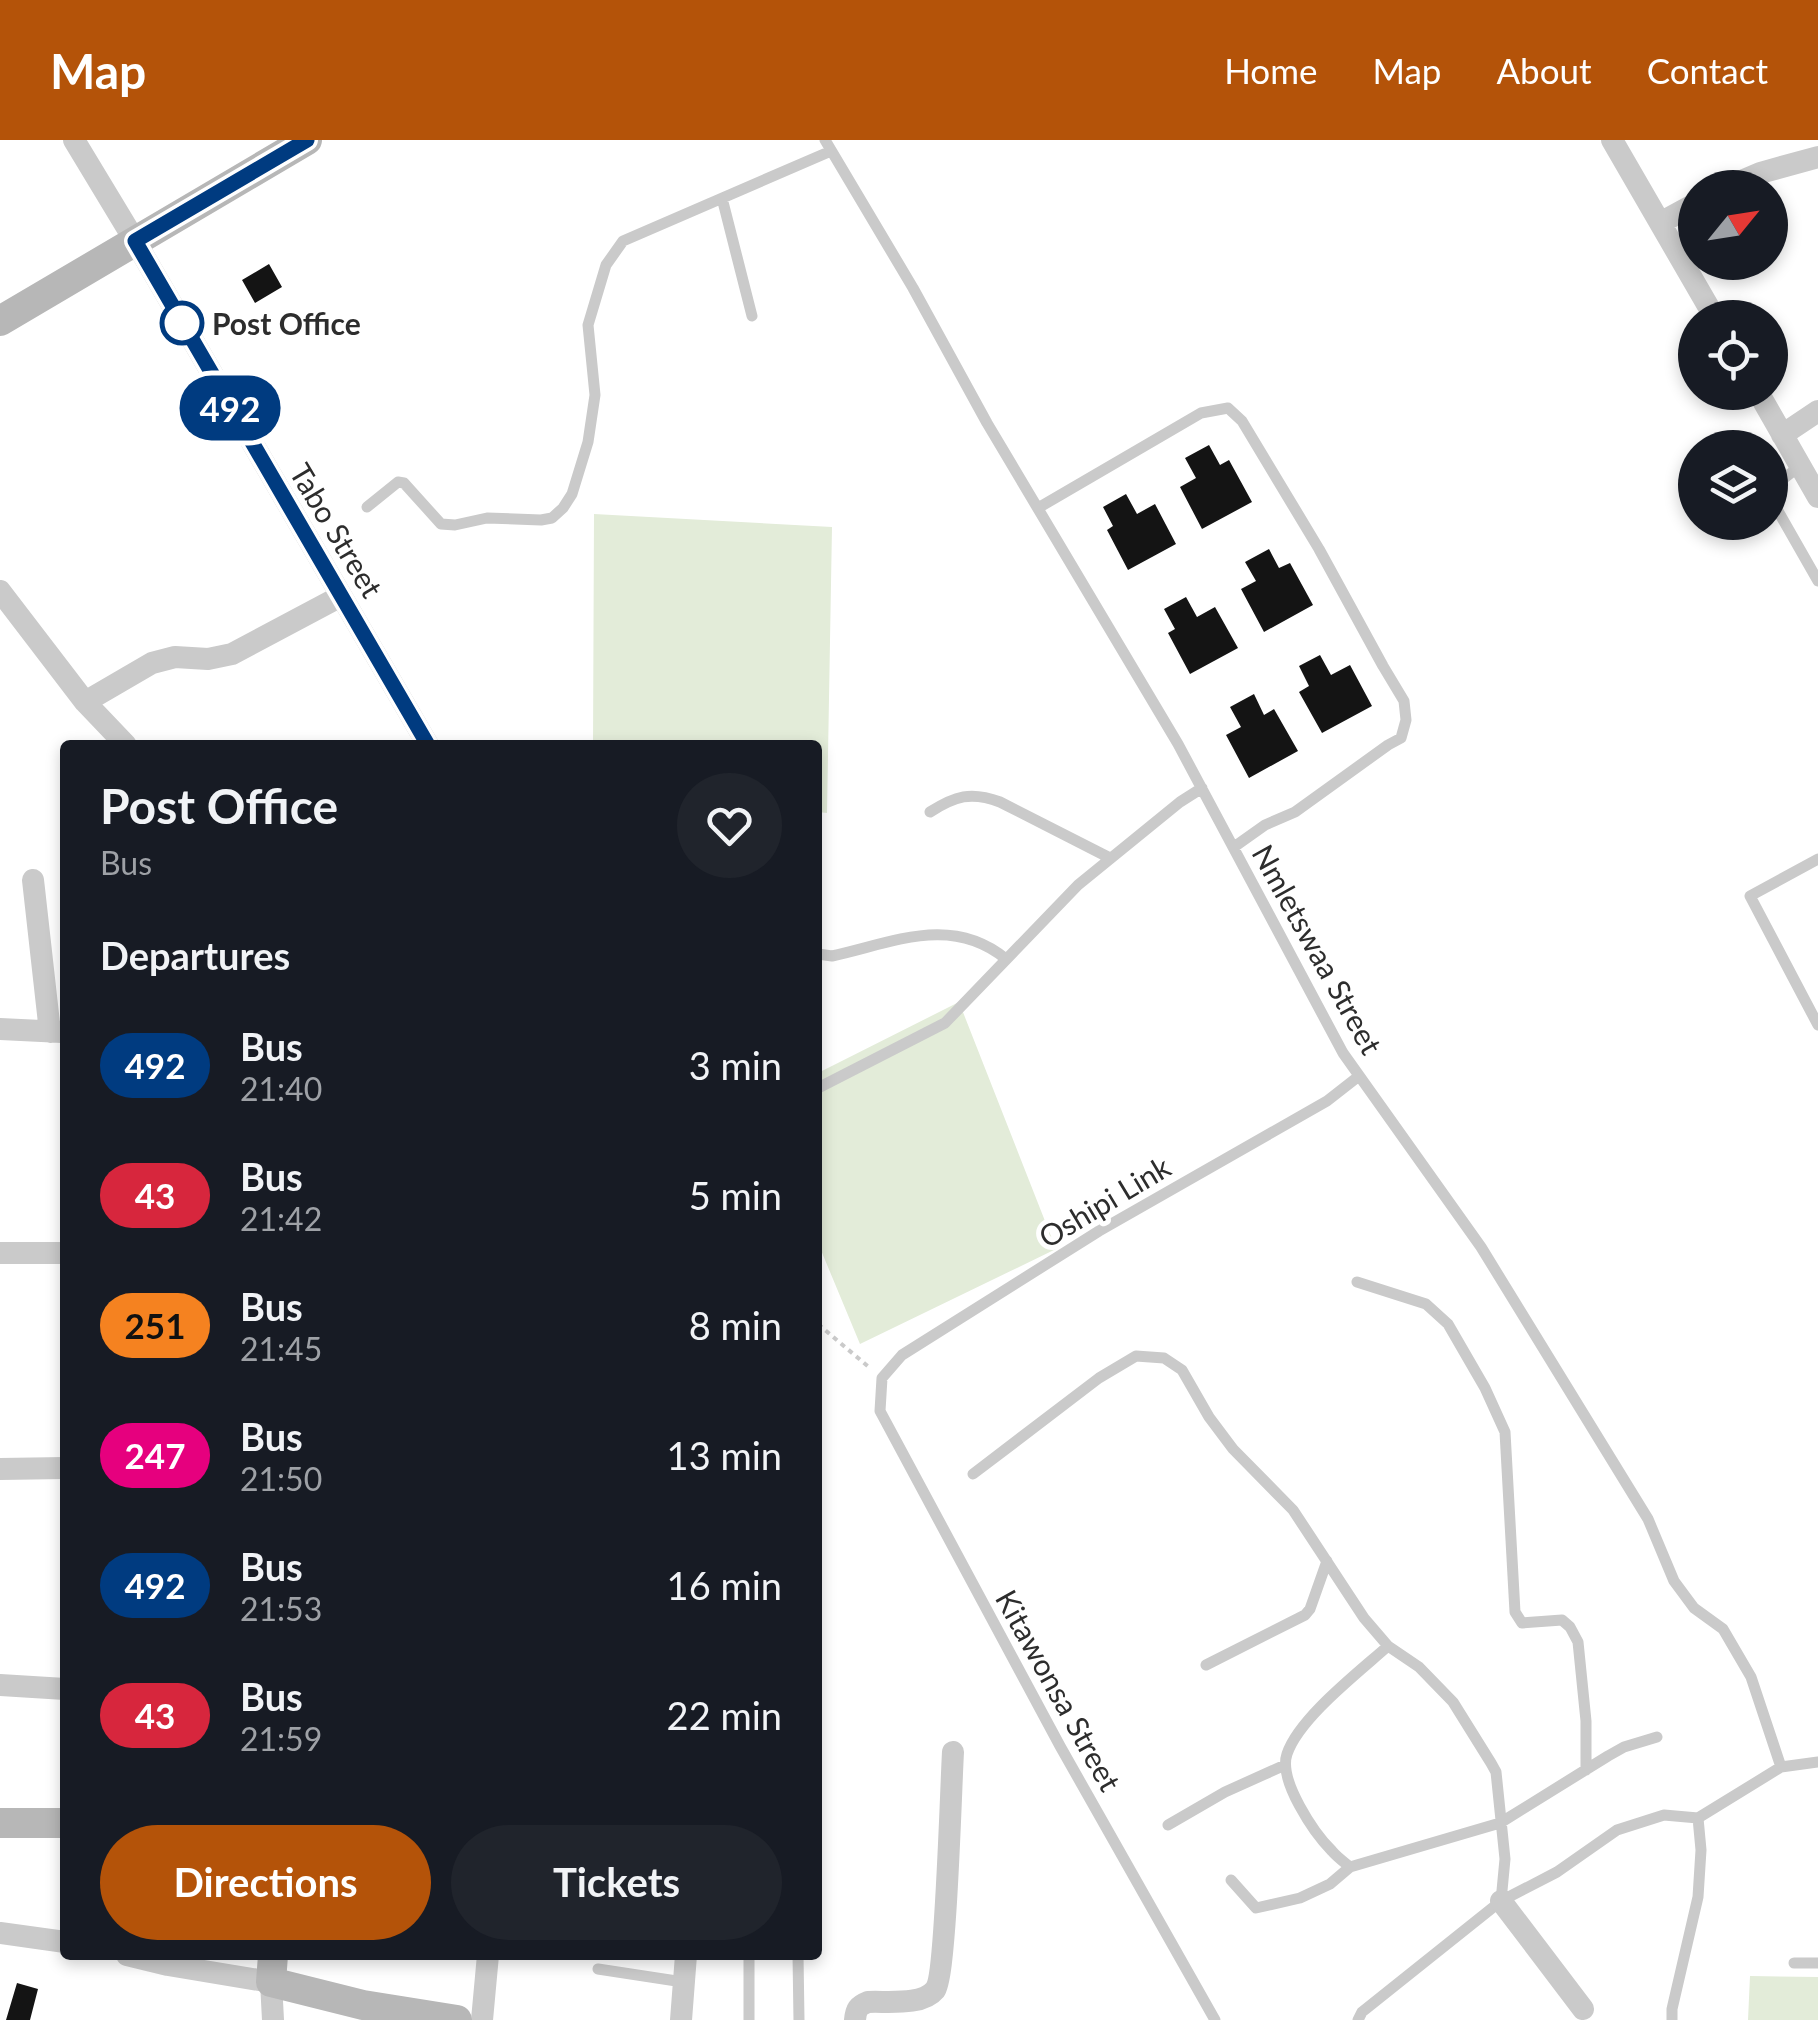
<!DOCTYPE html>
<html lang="en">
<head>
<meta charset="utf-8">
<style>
	:root { --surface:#171b24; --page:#20242c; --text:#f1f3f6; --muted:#9ea1a6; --accent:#b45309 }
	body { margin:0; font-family:Lato,sans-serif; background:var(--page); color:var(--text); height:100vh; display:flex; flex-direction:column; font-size:38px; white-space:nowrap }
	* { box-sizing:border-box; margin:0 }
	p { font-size:32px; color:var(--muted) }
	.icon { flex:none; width:55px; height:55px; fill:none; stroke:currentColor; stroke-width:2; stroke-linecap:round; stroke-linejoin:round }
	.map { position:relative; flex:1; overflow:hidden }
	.sheet { position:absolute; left:60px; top:600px; width:762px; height:1220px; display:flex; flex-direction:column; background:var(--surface); border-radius:10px; box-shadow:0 5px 15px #0003 }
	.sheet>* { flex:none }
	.badge { padding:0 20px; border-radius:32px; font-size:35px; line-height:65px }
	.needle { width:65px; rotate:60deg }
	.fabs { position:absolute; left:1678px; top:30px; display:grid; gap:20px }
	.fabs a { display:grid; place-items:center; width:110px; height:110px; border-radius:50%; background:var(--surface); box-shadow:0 5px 15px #0003; font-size:50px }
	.map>.badge { position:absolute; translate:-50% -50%; box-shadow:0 0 0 5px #fff }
	h2 { padding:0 40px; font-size:38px; line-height:90px }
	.round { display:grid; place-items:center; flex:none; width:105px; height:105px; border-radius:52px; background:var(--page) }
	.headline { display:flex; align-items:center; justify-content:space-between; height:170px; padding:0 40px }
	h1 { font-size:48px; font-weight:700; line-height:75px }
	.primary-button { display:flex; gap:20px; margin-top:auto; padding:20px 40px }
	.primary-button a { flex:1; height:115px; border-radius:60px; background:var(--accent); color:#fff; font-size:40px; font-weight:700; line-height:115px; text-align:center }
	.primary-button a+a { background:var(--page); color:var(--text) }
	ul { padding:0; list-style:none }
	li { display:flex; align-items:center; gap:30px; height:130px; padding:0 40px }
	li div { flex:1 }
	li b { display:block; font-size:38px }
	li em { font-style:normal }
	li .badge { min-width:110px; font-weight:700; text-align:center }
	header { display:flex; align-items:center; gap:60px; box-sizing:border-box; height:140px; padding:0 50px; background:var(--accent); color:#fff }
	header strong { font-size:48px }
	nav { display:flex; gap:55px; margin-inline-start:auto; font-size:35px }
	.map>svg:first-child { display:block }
	.green { fill:#e3ecd9 }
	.building { fill:#141414 }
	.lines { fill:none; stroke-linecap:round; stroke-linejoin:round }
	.path { stroke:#cacaca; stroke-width:4; stroke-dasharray:5 5; stroke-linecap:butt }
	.lane { stroke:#cacaca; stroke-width:11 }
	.street { stroke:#cacaca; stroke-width:22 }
	.secondary { stroke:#b7b7b7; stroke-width:30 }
	.line-casing { stroke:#fff; stroke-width:22 }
	.line { stroke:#003b80; stroke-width:15 }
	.stop-dot { fill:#fff; stroke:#003b80; stroke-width:5 }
	.labels { text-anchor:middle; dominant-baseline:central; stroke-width:10; stroke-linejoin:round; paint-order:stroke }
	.stop-label { font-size:30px; font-weight:bold; fill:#2d2d2d; stroke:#fff; text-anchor:start }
	.street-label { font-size:30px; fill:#2d2d2d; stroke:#fff }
</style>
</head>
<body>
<header>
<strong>Map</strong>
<nav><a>Home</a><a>Map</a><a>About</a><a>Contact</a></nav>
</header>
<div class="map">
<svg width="1818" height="1880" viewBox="0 0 1818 1880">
	<rect width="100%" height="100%" fill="#fff"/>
	<path class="green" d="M594 374 832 387 827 673 818 672V605H593Z
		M959 862 1056 1109 860 1204 818 1103V933Z
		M1750 1836 1818 1837V1880H1748Z"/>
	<path class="building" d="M269 124 282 147 255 163 242 140Z
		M1209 305 1220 325 1229 320 1252 362 1202 389 1180 347 1196 338 1185 318Z
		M1126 354 1137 374 1155 364 1176 404 1128 430 1107 390 1113 386 1103 367Z
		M1269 409 1279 428 1290 423 1313 465 1264 492 1241 449 1256 441 1245 422Z
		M1186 457 1197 477 1215 467 1238 508 1190 534 1168 493 1175 489 1164 469Z
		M1320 515 1331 535 1350 525 1372 566 1322 593 1299 552 1309 546 1299 526Z
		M1254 554 1264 575 1274 569 1298 611 1249 638 1226 595 1241 587 1230 567Z
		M17 1843 38 1849 30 1880H6Z"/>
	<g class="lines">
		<path class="path" d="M818 1184 871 1229"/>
		<path class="lane" d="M825 0 913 148 987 283 1178 604 1343 913 1481 1107 1648 1379 1674 1441 1694 1468 1723 1489 1751 1537 1781 1627
			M722 58 752 176
			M1770 349 1800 326
			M1770 357 1818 441
			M367 367 398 342 404 343 441 384 455 385 487 378 541 380 552 378 563 368 572 354 588 302 595 255 588 185 606 125 623 101 831 11
			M1038 368 1201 273 1228 268 1242 281 1319 409 1383 526 1404 561 1406 580 1401 598 1388 605 1295 672 1265 685 1234 707
			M930 672C955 656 971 651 1000 662L1110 718
			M1818 719 1750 756 1818 885
			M818 814 832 816C892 803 951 774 1006 819
			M818 948 945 883 1078 745 1180 662 1202 648
			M1357 1142 1426 1164 1448 1184 1485 1248 1505 1292 1515 1472 1522 1483 1562 1480 1570 1487 1578 1502 1586 1581V1630
			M973 1334 1099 1238 1136 1216 1164 1218 1182 1230 1209 1277 1233 1309 1293 1370 1364 1478 1388 1506 1419 1527 1453 1562 1491 1623 1496 1632 1505 1719 1501 1761
			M1388 1506C1359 1532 1299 1578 1287 1614 1278 1640 1314 1693 1332 1711 1337 1717 1344 1722 1350 1727L1500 1683 1608 1616 1624 1607 1657 1597
			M1206 1525 1305 1475 1310 1469 1327 1421
			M1168 1685 1225 1652 1285 1625
			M1231 1740 1256 1768 1300 1758 1330 1744 1350 1727
			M749 1815V1880
			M798 1815 799 1880
			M1794 1823H1818
			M598 1829 683 1842
			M1215 1880 1060 1606 880 1271 882 1238 902 1215 1099 1091 1327 961 1359 936
			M1358 1880 1362 1872 1501 1761 1557 1732 1617 1690 1664 1675 1698 1678 1781 1627 1818 1622
			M1672 1880V1869L1698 1757 1701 1710 1698 1678"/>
		<path class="street" d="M74 0 135 101 428 605
			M1612 0 1715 178
			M1725 48 1760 33 1818 17
			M1660 83 1695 64
			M1758 252 1818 357
			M1782 295 1818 271
			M0 451 85 562 126 605
			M85 562 152 523 175 517 208 519 232 514 341 456
			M33 740 50 892
			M0 889 62 892
			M0 1113H65
			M0 1329 65 1328
			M0 1545 65 1549
			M1501 1761 1583 1869
			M0 1793 65 1802
			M127 1815 168 1825 271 1842 273 1880
			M482 1880 488 1815
			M681 1880 686 1815
			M855 1880C856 1869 858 1866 868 1862 887 1861 922 1866 935 1850 946 1836 951 1644 953 1612"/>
		<path class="secondary" d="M0 181 307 0
			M0 1683H65
			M273 1815 271 1842 363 1865 457 1880"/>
	</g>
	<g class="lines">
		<defs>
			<path id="line" d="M307 0 135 101 428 605"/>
		</defs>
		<use href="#line" class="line-casing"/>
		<use href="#line" class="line"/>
	</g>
	<circle class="stop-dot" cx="182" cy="183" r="20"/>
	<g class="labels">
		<g class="stop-label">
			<text x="212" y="183">Post Office</text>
		</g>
		<g class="street-label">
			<text transform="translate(337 390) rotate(59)">Tabo Street</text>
			<text transform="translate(1318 809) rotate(61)">Nmletswaa Street</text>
			<text transform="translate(1104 1061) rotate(-31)">Oshipi Link</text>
			<text transform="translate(1059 1550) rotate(61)">Kitawonsa Street</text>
		</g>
	</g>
</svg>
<div class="fabs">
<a><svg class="needle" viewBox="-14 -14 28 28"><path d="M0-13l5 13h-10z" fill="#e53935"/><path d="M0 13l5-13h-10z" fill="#9ea1a6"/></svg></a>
<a><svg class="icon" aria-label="locate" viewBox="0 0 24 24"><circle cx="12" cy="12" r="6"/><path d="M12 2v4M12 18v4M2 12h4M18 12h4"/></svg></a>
<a><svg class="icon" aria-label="layers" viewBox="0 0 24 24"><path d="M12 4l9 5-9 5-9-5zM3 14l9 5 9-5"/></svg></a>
</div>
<b class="badge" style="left:230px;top:268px;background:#003b80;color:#fff">492</b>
<section class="sheet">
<div class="headline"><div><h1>Post Office</h1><p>Bus</p></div><a class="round"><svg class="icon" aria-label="heart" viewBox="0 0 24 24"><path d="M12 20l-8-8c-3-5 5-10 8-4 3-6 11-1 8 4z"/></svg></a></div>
<h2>Departures</h2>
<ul>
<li><span class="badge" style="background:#003b80;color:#fff">492</span><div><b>Bus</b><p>21:40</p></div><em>3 min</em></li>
<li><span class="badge" style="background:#d7263d;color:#fff">43</span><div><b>Bus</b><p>21:42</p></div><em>5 min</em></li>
<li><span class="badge" style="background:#f58220;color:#111">251</span><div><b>Bus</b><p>21:45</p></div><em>8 min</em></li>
<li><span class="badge" style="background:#e6007e;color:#fff">247</span><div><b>Bus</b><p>21:50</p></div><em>13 min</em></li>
<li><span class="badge" style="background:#003b80;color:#fff">492</span><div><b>Bus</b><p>21:53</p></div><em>16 min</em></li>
<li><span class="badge" style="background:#d7263d;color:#fff">43</span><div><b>Bus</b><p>21:59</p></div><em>22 min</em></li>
</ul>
<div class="primary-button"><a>Directions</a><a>Tickets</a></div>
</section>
</div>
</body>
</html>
